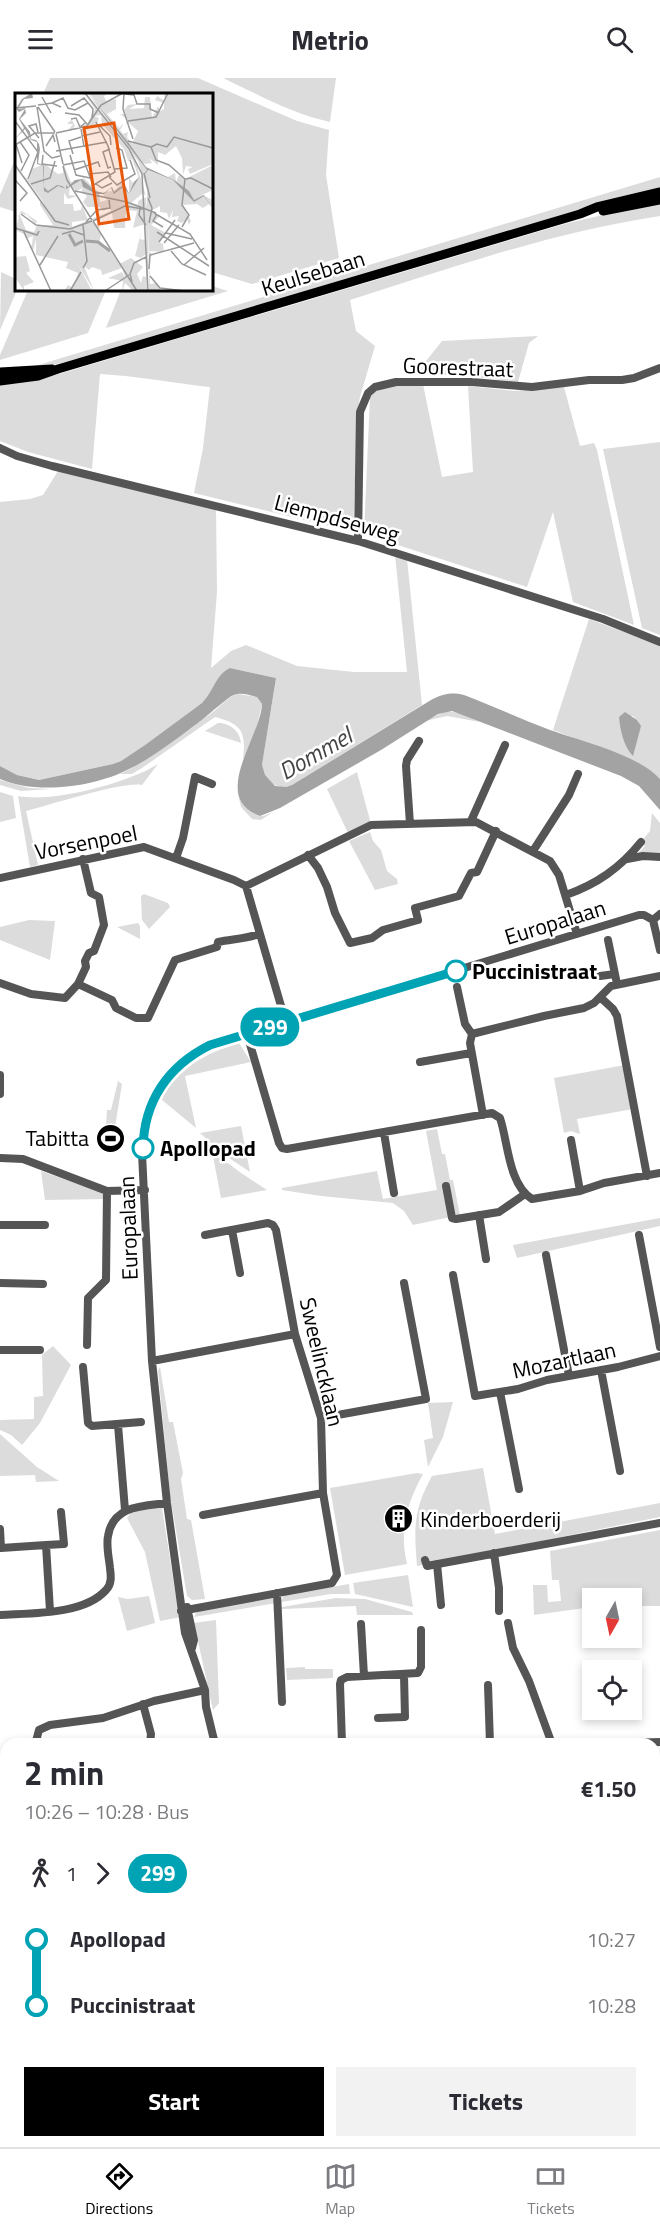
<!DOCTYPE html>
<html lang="en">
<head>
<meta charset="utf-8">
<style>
	:root { --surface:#fff; --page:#f2f2f3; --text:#2b2b33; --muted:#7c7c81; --line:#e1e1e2; --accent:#000 }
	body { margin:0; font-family:"Titillium Web",sans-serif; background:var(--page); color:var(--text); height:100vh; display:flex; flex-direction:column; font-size:22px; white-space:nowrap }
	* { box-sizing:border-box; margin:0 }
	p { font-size:20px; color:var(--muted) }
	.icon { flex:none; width:33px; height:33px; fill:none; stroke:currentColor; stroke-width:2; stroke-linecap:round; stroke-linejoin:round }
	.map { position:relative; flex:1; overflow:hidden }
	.sheet { position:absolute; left:0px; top:1660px; width:660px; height:410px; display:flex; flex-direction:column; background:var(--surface); border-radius:18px 18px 0 0; box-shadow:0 3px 9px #0003 }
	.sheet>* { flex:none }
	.badge { padding:0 12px; border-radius:20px; font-size:21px; line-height:39px }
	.needle { width:39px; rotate:189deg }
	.tools { position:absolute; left:582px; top:1510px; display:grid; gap:12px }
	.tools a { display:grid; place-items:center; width:60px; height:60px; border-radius:0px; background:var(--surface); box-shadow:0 3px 9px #0003; font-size:30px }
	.map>.badge { position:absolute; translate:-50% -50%; box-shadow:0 0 0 3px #fff }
	.legs { display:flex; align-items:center; gap:9px; height:66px; padding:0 24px; font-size:20px }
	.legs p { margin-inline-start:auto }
	.overview { display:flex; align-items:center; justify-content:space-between; height:102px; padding:0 24px }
	h1 { font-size:33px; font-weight:700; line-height:45px }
	.button { display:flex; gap:12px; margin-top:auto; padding:12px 24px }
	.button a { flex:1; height:69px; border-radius:0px; background:var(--accent); color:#fff; font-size:24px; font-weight:700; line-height:69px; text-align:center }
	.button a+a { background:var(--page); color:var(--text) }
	ul { padding:0 24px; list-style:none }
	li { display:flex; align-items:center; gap:21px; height:66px; font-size:22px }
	li i { display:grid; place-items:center; width:9px; height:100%; margin:0 8px; background:currentColor }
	li i::after { content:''; width:15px; height:15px; margin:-8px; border:4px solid; border-radius:50%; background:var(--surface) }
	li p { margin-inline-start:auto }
	li:first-child i { background:linear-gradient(#0000 50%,currentColor 0) }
	li:last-child i { background:linear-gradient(currentColor 50%,#0000 0) }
	header { display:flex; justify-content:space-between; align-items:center; height:78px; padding:0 24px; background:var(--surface); font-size:27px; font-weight:700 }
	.tabs { display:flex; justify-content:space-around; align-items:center; height:84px; border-top:2px solid var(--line); background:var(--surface); font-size:16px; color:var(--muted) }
	.tabs a { display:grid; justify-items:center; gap:3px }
	.tabs .on { color:var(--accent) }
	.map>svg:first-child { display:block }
	.green { fill:#dcdcdc; fill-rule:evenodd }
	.water { fill:#a3a3a3 }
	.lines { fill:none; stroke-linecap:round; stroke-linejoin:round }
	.minor { stroke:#555; stroke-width:8 }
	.major { stroke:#000; stroke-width:9 }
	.highway { stroke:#000; stroke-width:10 }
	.line-1-casing { stroke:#fff; stroke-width:14 }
	.line-1 { stroke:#00a3b4; stroke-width:9 }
	.stop-1-dot { fill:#fff; stroke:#00a3b4; stroke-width:3 }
	.labels { text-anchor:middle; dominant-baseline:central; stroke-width:5; stroke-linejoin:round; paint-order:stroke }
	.street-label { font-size:22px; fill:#000; stroke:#fff }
	.stop-label { font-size:22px; font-weight:bold; fill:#000; stroke:#fff; text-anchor:start }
	.poi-label { font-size:22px; fill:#000; stroke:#fff; text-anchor:end }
	.water-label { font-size:24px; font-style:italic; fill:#444; stroke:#fff }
	.inset-river { fill:none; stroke:#a3a3a3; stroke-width:3 }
	.inset-road { fill:none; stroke:#999; stroke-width:1.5 }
	.view { fill:#e8590c; fill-opacity:0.15; stroke:#e8590c; stroke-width:3 }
	.inset-edge { fill:none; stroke:#000; stroke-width:3 }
</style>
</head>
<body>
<header><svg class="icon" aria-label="menu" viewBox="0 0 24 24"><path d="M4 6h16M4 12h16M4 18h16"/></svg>Metrio<svg class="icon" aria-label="search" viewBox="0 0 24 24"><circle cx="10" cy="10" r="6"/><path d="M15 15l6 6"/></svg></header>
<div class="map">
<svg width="660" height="2069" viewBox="0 0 660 2069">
	<rect width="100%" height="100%" fill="#fff"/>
	<path class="green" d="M50 0H198L297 43 329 52 326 97 339 180 252 206 212 194V16H43Z
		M223 0H336L330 44C292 36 257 16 223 0Z
		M16 79V134L0 129V117Z
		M660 99V113L84 279 46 289 25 291Z
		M660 124V138C554 154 453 189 350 222L356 253 375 268 360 319 358 331 353 452 325 447 194 415 203 370 210 309C173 305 137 298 100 296L92 391 28 374 0 363V306L35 302 59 296 568 145Z
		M1 194 16 201 17 212 0 252Z
		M212 208 228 213 106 250 121 212H212Z
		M28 212H106L88 255 0 282V277Z
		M538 258 529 265 518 304 455 297H415L442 263Z
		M423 306 442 399 473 394 468 308 514 313 564 309 580 368 594 365 597 372 634 547 573 524 553 434 527 509 364 456 370 318C385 304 405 307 423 306Z
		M660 364V557L642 550 603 371Z
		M58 393 216 431 217 514 211 590 231 573 246 567 297 588 354 594H407L395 477 407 481 422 627 292 707C277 714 263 702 262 687L276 600 230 590C216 596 213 614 202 625L145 667 121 683 113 686 39 702 17 697 0 688V424L30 421 43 417Z
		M589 541 660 567V701L622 678 553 652ZM633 638 639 644 624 663 619 639Z
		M239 616 257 619 262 626 256 652 243 682C246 655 243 646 215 639L142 690 132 696H120C153 680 184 655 213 634 222 627 228 618 239 616Z
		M446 633 459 635 480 644 447 638 425 643Z
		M218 645C230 645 240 653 241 665L205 653Z
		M158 686 142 707C123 703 50 727 26 733L38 787 30 789 18 718C53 725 128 705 158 686Z
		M357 694 371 746 348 755 327 711Z
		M0 702 29 710 51 711 21 713 0 707Z
		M237 712C240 719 250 733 257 737 262 740 268 736 273 734L261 742 252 741 241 729Z
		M0 714 13 718 16 740 0 744Z
		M652 735 660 745V778L636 777 645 768 641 764 650 753Z
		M370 754 373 763 381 772 387 793 397 801 398 806 375 812 349 763Z
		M144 816 168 825 170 829 149 851 142 842 141 818Z
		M29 842 55 843 50 882 0 862V849Z
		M138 845 140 848V861L117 849Z
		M239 965 251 984 185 998 196 1050 162 1022C164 1016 169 1009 174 1003 193 982 213 973 239 965Z
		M625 987 633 1031 577 1041 580 1056 571 1053 564 1055 554 1000Z
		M118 1003 122 1006 115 1049 106 1048 107 1032H111Z
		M241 1048 250 1094 223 1076 200 1055Z
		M437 1051 442 1076H445L450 1102H453L460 1137 413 1147 404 1133 393 1125 321 1118 282 1112V1110L377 1093 383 1121 437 1112 426 1053Z
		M212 1073 241 1095 267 1112 221 1120Z
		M41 1093 106 1116V1121L45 1122Z
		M660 1140V1148L517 1180 513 1167Z
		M53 1268 71 1287 40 1345 22 1367 11 1357 0 1352V1342L34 1341V1319L43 1318 42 1277Z
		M160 1289 169 1344H173L183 1395 181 1401 187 1441 191 1442 205 1521 192 1522 187 1518 170 1417 158 1292Z
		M453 1324 443 1359 428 1389 424 1362 433 1360 428 1325Z
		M0 1356 37 1389 59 1403 36 1404 35 1397 0 1398Z
		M483 1390 495 1456 660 1425V1439L417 1488C414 1450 413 1432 432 1398Z
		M417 1395 423 1396C407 1425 399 1452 407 1486L345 1497 330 1410Z
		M160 1429 162 1430 176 1519 181 1539 160 1543 145 1474 127 1440 132 1433Z
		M660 1452V1528H632V1521H592V1529L534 1537 533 1507H547L548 1524 561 1523 559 1502H552L550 1473Z
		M408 1497 413 1529 355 1516 353 1505Z
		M349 1506 350 1516H331L281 1524 284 1517Z
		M149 1518 155 1545 127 1553 118 1519 128 1521Z
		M272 1519 276 1525 194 1539 198 1532Z
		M336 1520 365 1521 412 1534 413 1537H357L356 1528 282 1531V1529Z
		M216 1542 219 1625 213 1632 194 1545Z
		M305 1589V1591H333V1600L287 1602 286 1590Z
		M4 1694 6 1702V1748L0 1737V1695Z
		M0 1747 6 1758V1824L0 1813Z
		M0 1828 6 1839V1890L0 1880Z
		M0 2044 6 2054V2064H12L14 2069H2L0 2065Z
		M106 2064H135L138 2069H109Z
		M174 2064H210L212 2068 226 2064 228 2069H178Z
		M488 2064H551L552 2069H488Z"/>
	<path class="water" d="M230 590 276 600 262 687 265 697 275 708 286 709 292 707 431 622C443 616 450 614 464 617 493 628 521 641 550 652 581 663 639 677 660 701V732L639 708 621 698 452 633 438 636 381 672 280 730 260 738C209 719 261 659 262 626L257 619C249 617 242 614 234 617 229 618 205 640 198 645 176 661 154 679 129 691 95 709 36 717 0 701V688L17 697 39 702 113 686 121 683 145 667 202 625C213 614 216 596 230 590Z
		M625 634 637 642 641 648 633 678C624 669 620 652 619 639Z
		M0 1962 6 1972V1999L0 1989Z
		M0 2001 6 2011V2054L0 2044Z"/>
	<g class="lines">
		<path class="minor" d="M0 370 17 378 52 388 358 463 603 541 660 564
			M358 463 360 334 368 315 375 309 396 304H472L532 309 589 302H622L634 300 660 290
			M471 743 505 667
			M410 746 406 688 407 682 419 663
			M533 773 569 717 578 696
			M308 777 318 790 327 809 335 835 350 865 372 860 383 852 418 842 415 830 459 818 471 795 477 794 496 753
			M176 780 183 760 195 699 212 706
			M627 781 643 778 660 779
			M0 800 144 769 234 802 246 808 286 945
			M246 808 371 747 476 744 550 783 559 797 577 856
			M566 817C597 806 620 790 641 764
			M653 842 660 872
			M653 842 660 836
			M608 862 617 906
			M600 898 615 896
			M0 905 31 916 65 920 78 906 86 889 85 883 89 875 94 873 104 847 99 819 91 815 83 781
			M78 906 112 922 116 930 136 940H148L175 882 217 869 218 864C232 861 245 861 259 856
			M457 909 465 946 472 956
			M600 919 613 931 617 938 647 1098
			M247 956 279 1065 282 1070 287 1071 492 1035 500 1040C508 1063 508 1106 532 1121L580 1113 604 1105 660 1095
			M420 984 471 975
			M0 997V1016
			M483 1037 470 965 472 956 544 938 584 930 594 925 611 908 660 898
			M384 1055 394 1115
			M571 1062 580 1113
			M0 1080 23 1081 107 1113 145 1112
			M446 1108 452 1140 456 1141 499 1134 525 1116
			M479 1137 486 1181
			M0 1147H45
			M232 1152 240 1195
			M639 1157 660 1269
			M546 1177 569 1298
			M453 1197 475 1318 518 1311 547 1302 618 1289 660 1278
			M0 1205 43 1206
			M87 1267 88 1220 106 1202 107 1113
			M0 1272H40
			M152 1283 295 1256
			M83 1289 88 1345 92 1348 141 1344
			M601 1292 620 1393
			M500 1314 519 1411
			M321 1340 426 1321 404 1205
			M118 1347 125 1432
			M203 1437 323 1415
			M0 1451 1 1470 46 1467 50 1533
			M46 1467 64 1466 61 1434
			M494 1475 499 1510V1533
			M425 1482 427 1488 660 1445
			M437 1486 441 1527
			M277 1515 282 1624
			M187 1529 194 1562 192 1570
			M181 1533 332 1505 337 1497 323 1415 321 1340 295 1256 276 1152 273 1147 268 1145 205 1157
			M0 1537C31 1535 84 1537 106 1512 112 1506 111 1498 110 1490 109 1480 106 1468 108 1458 113 1427 143 1428 167 1425
			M508 1545 513 1570 529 1603 552 1666
			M361 1546 364 1598
			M488 1607 490 1666
			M143 1626 151 1656 150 1666
			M378 1640 405 1639 404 1597
			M36 1663 39 1652 50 1647 103 1640 154 1623 205 1612
			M215 1666 206 1629 205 1612 185 1555 167 1425 152 1283 142 1075C143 1024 164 990 210 967L639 837H644L653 842
			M342 1666 340 1606 341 1602 347 1599 418 1595 421 1589V1552
			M594 1666 660 1664
			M654 1748 655 1744 660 1739
			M654 1752 660 1889
			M654 1904H660
			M300 2064 302 2069
			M347 2064 349 2069
			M447 2064V2069"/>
		<path class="major" d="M603 133 660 122
			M0 294 52 291
			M0 303 38 298 58 291 580 136 597 129 660 114
			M654 2061 660 2060
			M622 2069 642 2064"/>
		<path class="highway" d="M0 1893 6 1903
			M0 1927 6 1937
			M79 2064 82 2069
			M99 2064 102 2069"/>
	</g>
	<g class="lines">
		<defs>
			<path id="line-1" d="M143 1070C144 1023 168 988 210 967L456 893"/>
		</defs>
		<use href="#line-1" class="line-1-casing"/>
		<use href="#line-1" class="line-1"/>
	</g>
	<defs>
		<symbol id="stadium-disc" viewBox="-11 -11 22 22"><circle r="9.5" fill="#000" stroke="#fff"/><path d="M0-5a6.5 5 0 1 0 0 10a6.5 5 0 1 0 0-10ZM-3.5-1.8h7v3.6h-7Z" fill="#fff"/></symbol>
		<symbol id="building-disc" viewBox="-11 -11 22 22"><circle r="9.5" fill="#000" stroke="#fff"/><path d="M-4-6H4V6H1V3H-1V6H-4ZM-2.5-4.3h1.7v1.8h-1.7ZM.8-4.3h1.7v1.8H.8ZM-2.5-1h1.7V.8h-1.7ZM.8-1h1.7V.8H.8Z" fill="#fff"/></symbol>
	</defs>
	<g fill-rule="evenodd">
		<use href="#stadium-disc" x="94" y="1044" width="33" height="33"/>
		<use href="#building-disc" x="382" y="1424" width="33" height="33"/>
	</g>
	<g class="stop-1-dot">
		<circle cx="456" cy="893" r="10"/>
		<circle cx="143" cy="1070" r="10"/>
	</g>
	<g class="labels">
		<g class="street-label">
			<text transform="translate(313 195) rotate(-17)">Keulsebaan</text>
			<text transform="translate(458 289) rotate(2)">Goorestraat</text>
			<text transform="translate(337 440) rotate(15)">Liempdseweg</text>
			<text transform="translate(86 764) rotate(-11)">Vorsenpoel</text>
			<text transform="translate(555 844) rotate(-17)">Europalaan</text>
			<text transform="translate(128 1150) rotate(-92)">Europalaan</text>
			<text transform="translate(564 1282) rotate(-12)">Mozartlaan</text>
			<text transform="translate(322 1284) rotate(77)">Sweelincklaan</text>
		</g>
		<g class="stop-label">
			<text x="472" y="893">Puccinistraat</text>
			<text x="160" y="1070">Apollopad</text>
		</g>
		<g class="poi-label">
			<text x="89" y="1060">Tabitta</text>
			<text x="420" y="1441" text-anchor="start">Kinderboerderij</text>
		</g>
		<g class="water-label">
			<text transform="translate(315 675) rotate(-30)">Dommel</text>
		</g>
	</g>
	<g transform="translate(15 15)">
		<rect width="198" height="198" fill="#fff"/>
		<path d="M69 0 120 66 131 103 128 100 116 110 123 112V108L131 104 132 117V97L123 68 72 0 122 63 74 0H94L89 3 91 8 101 6V16L92 21 104 35 109 30 105 37 108 41 113 39 112 44 117 51 123 38 114 30 111 32 113 27 105 21H111L109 17 113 12 122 11 114 16 129 15 130 4H135L137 25 143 13 145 18 149 16V10L140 7 142 3 150 8 149 0H198V71L175 81 173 76 178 74 171 73 168 82 167 65 173 66 167 65 161 53 150 62 143 59V72L134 65 137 70 130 71 140 79 126 68 132 77 158 87 153 84 160 80 161 89 164 82 170 86 198 72V97L187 102 198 107V115L194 111 188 115 182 111 167 112 176 128 174 132 172 126 167 130 162 128 164 123 157 124 158 117 154 126 152 120 145 119V113L136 118 145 123 136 132 151 140 144 149 148 151 149 159 134 158 138 162 134 164 135 191 142 190 146 198H134L133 117V198H118L110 190 108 196 112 198H107L108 188 93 185 107 179 111 188 107 175 87 182 86 177 77 174 74 177 69 173 79 198 62 170 77 198H49L53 192 58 195 63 180 51 175 53 169 21 162V146L18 158 15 154 9 158 17 152 18 143 11 146 9 141 0 137 4 124 0 121 4 123V120L7 118 22 128 21 131 12 122 4 120 11 137 19 139 22 132H38L25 112V107L37 126 27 107 9 83 14 87 17 76 27 72V69L43 81 48 80 49 72 56 89 69 85 84 100 85 109 92 107 87 100 100 97 107 90 114 100V85L118 90 124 85 117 66 113 68 109 56 87 31 86 22 79 23 84 25 81 33 68 36V40L66 37 69 33 63 36 53 38 58 31H52L55 28 57 27 60 33 57 36 72 31 80 16ZM55 92 61 98 68 95 66 99 72 103 68 109 72 114H85L88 118 95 115 96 118 57 134V129L73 127 67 112 66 117 59 118 58 111H49V100L53 106 62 103 54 102ZM111 117 122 118 118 135 130 131V147L125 146 127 136 120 163 126 165 131 161V184L128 183 126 190 122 181 128 174 116 165 104 171 94 155 84 150 86 142 82 135H86L78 129 97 120 99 135H110ZM11 163 15 178 11 180 19 189 9 193V198L0 184V164Z" fill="#dcdcdc" fill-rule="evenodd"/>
		<path d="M17 0 18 5 9 6 3 16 10 15 11 20 5 26 15 39 16 46 21 47 24 51 25 56 23 70 29 73V94L33 98 42 92 47 93 51 96V92L53 94 60 87 67 86 80 98 89 100 97 94 99 99 104 95 108 93 111 94 114 101 119 89 114 85 119 89 125 83 114 101 108 94 99 101 96 95 89 101H81L68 94 66 87 51 96 43 93 33 100 29 98 28 73 22 71V49L16 47 10 36 0 46 9 35 4 26 10 16 4 19 2 17V14L7 6ZM73 0 113 49 131 74 159 87 174 98 179 107 189 102 198 116 189 103 179 109 158 87 133 77 131 80 129 81 132 77Z" fill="#a3a3a3"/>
		<path class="inset-river" d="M54 141 60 152 68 148M71 148 83 149 95 158"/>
		<path class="inset-road" d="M70 0 114 56 127 81 133 198M109 0 108 16 118 46M110 1 119 2 122 11H135V16L144 20M27 4 36 20M37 10 48 5 53 15 60 17 73 10M23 12 37 10 46 14M56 13 69 5 78 16 77 25M22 14 29 58 37 65 45 63M23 14 40 39M0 15 21 13M50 20 64 22 72 31M56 26 61 25 65 34 70 30M0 28 23 59 13 86M113 28 141 24 153 0M84 32 95 43 96 52M72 33 86 12 108 0M66 36 69 54M23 39 21 31 14 33 24 45M41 40 73 33M41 41 48 71M67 43 85 39M113 48 136 54M5 49 14 62 6 78M1 51 7 70M0 52 20 40H40M31 53 38 42 40 49M136 54 142 51 152 54 159 44 198 55M136 54 141 67 154 72 170 86M95 56 88 59 93 75 96 74M41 58 92 49M58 61 54 48 66 44M28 62 27 71 42 73M55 62 61 82 75 85M0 72 40 128 54 132M48 72 69 68 78 92M48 73 52 87 77 127M99 76 112 75 107 57 101 55M59 77 83 69 85 74M129 80 135 105M74 81 93 79 96 84M94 84 102 92 120 81 115 67M170 86 176 85 198 96M0 87 12 100 5 108M16 91 35 85 40 68M81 91 87 95 97 90M77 93 100 79 93 53 81 29M60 98 112 109 141 120M133 105 137 115 134 130M125 115 124 122 131 132M139 120 175 141 192 167M6 121 21 132 55 136 77 128M142 121 138 128 148 134M78 128 122 198M78 128 110 113 128 116M71 129 82 117 95 115 94 107M68 132 72 168 68 175M167 134 174 122 167 112 170 86M0 135 22 142 24 138M8 137 36 198M142 139 194 173M151 140 177 146M47 141 58 138 69 142M144 149 160 127M149 150 164 132M156 158 167 171 191 182M25 172 43 143M169 172 189 155M134 176 135 162 179 150M135 183 145 195 170 198M117 189 115 181 119 170 131 164M55 198 66 179M90 198 114 182"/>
		<path class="view" d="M99 30 114 126 84 131 69 35Z"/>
		<rect width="198" height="198" class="inset-edge"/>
	</g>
</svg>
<div class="tools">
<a><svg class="needle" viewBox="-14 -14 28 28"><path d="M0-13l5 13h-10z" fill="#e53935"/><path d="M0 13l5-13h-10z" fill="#7c7c81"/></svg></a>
<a><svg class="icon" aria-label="locate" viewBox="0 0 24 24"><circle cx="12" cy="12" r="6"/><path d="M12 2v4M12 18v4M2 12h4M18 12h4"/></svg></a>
</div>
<b class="badge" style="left:270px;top:949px;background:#00a3b4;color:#fff">299</b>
<section class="sheet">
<div class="overview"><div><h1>2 min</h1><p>10:26 – 10:28 · Bus</p></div><b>€1.50</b></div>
<div class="legs"><svg class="icon" aria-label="walk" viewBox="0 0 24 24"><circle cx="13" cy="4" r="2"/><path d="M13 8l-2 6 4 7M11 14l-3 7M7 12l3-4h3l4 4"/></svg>1<svg class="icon" aria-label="forward" viewBox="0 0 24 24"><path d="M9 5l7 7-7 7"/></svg><b class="badge" style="background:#00a3b4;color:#fff">299</b></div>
<ul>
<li><i style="color:#00a3b4"></i><b>Apollopad</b><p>10:27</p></li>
<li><i style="color:#00a3b4"></i><b>Puccinistraat</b><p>10:28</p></li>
</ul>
<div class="button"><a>Start</a><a>Tickets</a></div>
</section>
</div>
<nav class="tabs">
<a class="on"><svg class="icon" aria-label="directions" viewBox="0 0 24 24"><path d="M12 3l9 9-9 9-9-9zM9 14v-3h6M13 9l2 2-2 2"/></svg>Directions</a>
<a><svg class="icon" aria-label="map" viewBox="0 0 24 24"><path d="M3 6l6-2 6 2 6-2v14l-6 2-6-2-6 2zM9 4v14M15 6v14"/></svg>Map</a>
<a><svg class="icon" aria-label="tickets" viewBox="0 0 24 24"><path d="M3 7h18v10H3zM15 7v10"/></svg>Tickets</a>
</nav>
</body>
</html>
